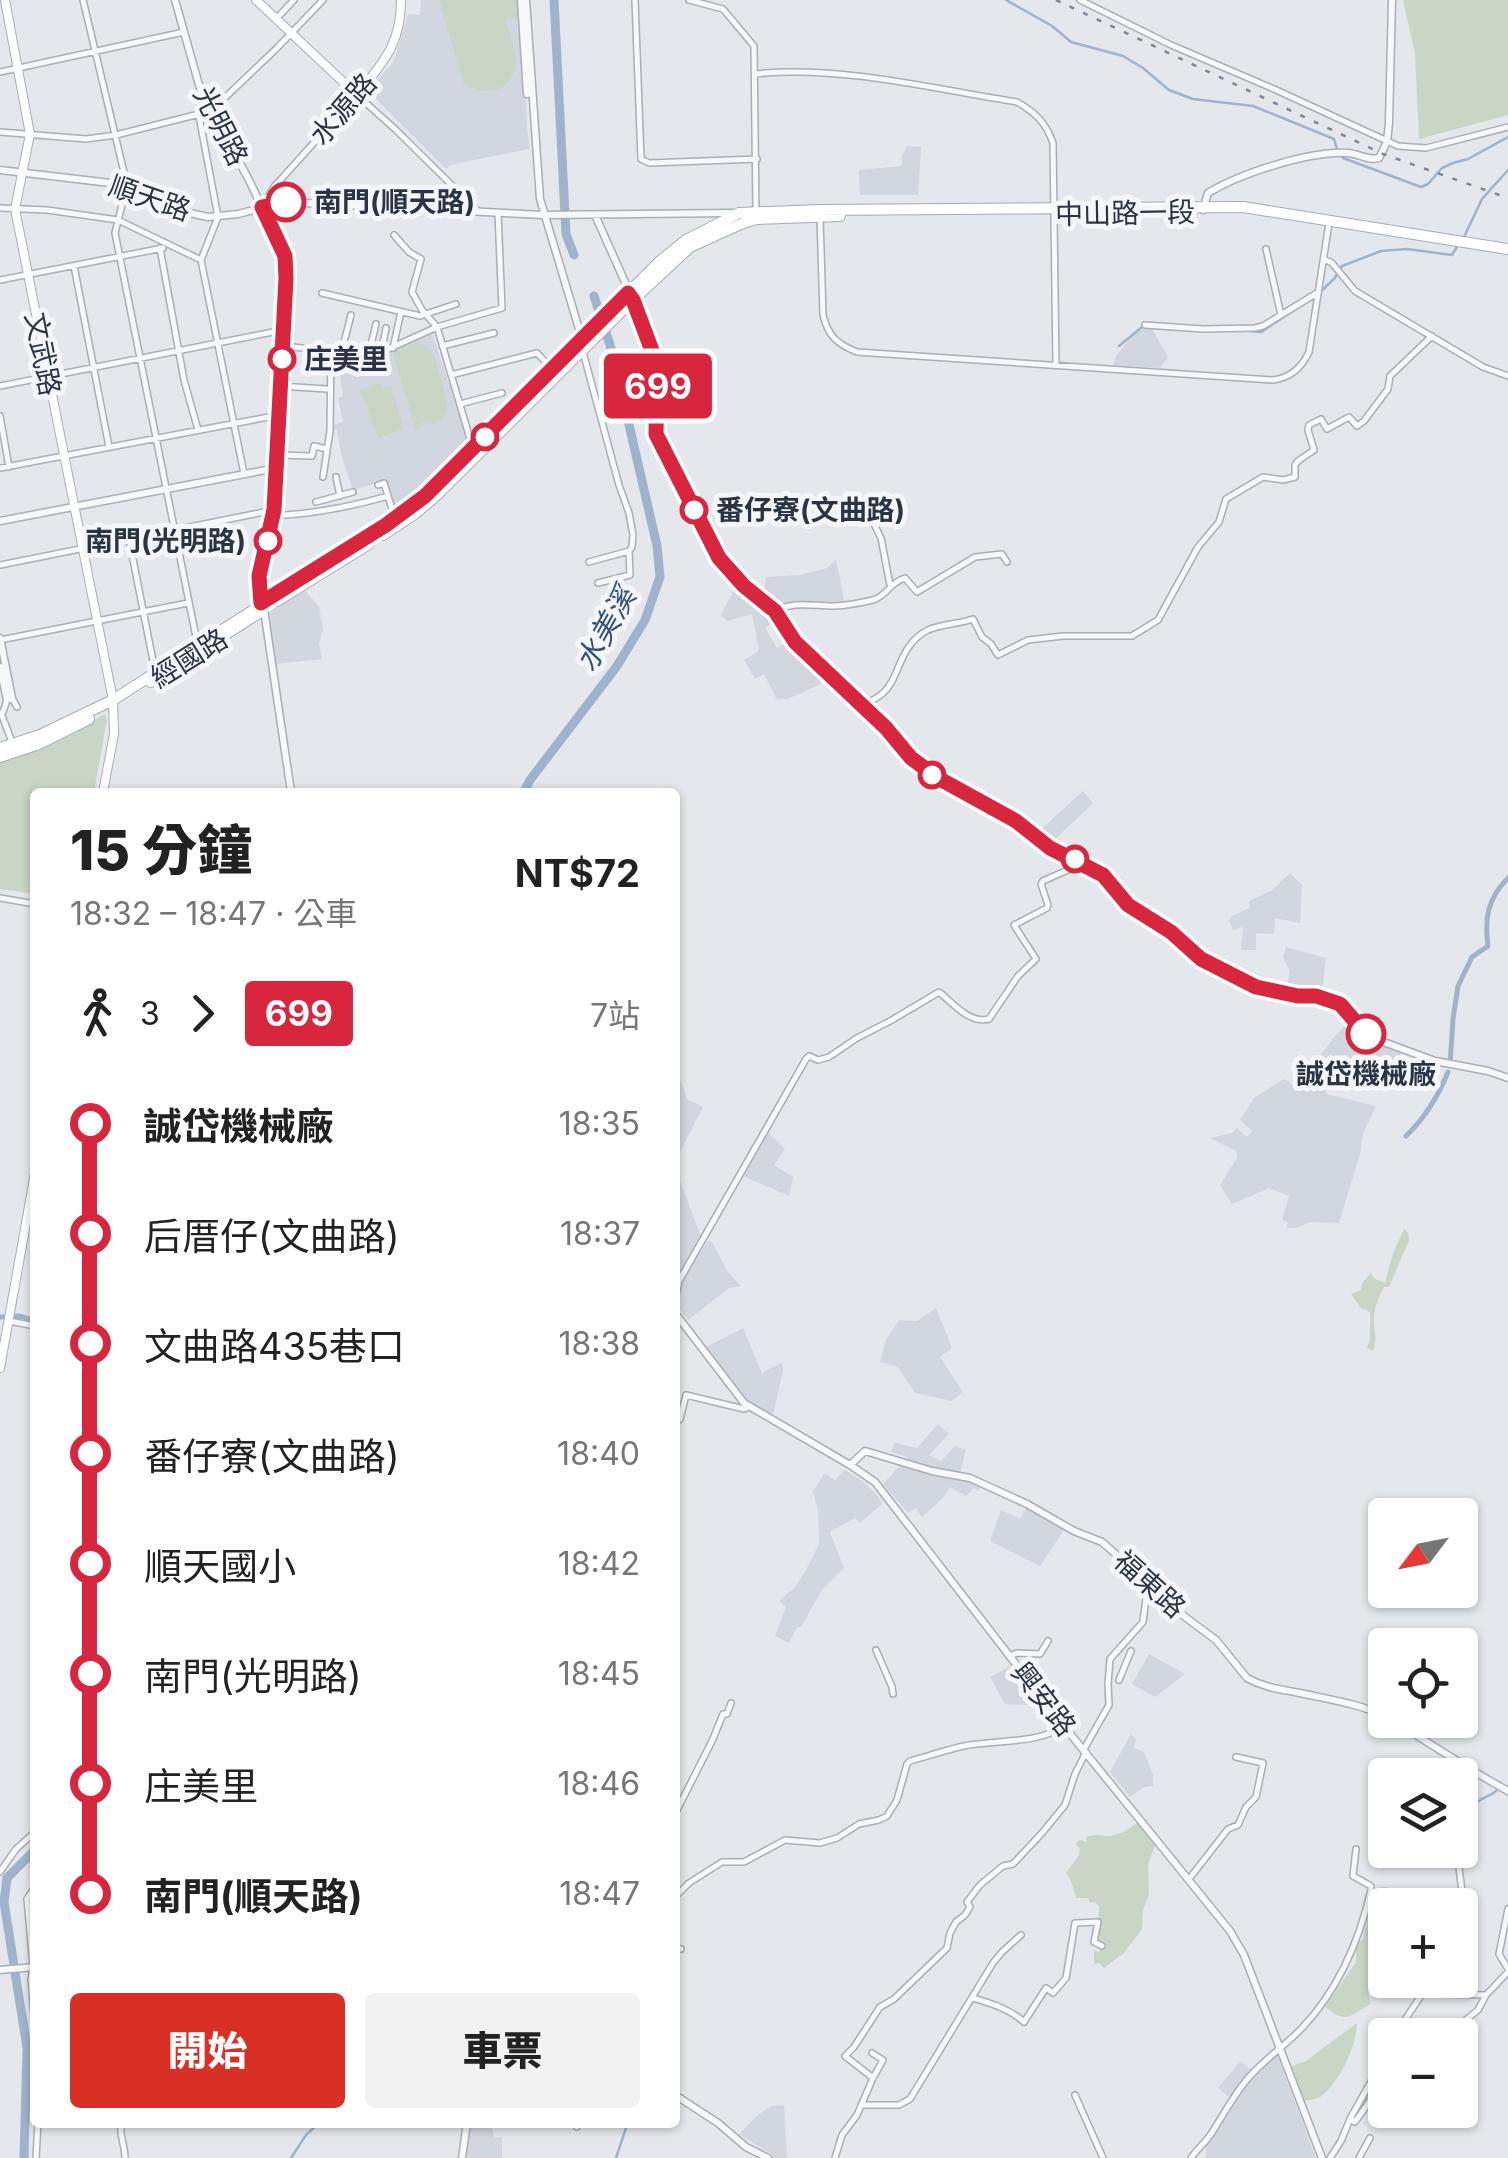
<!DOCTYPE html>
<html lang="zh-TW">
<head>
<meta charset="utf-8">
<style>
	:root { --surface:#fff; --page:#f2f2f2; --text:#222; --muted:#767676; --accent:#d93025 }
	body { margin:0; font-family:Inter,"Noto Sans TC",sans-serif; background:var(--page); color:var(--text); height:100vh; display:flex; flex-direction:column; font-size:38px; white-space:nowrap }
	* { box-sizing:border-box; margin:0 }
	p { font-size:32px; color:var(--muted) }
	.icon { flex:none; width:55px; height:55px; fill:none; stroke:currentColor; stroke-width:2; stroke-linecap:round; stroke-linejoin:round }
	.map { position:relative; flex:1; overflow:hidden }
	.side { position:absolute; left:30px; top:788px; width:650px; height:1340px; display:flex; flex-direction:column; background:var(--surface); border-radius:10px; box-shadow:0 2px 8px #0004 }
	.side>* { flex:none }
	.badge { padding:0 20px; border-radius:8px; font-size:35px; line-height:65px }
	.needle { width:65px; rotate:238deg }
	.fabs { position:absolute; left:1368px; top:1498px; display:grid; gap:20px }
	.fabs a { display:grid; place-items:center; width:110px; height:110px; border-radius:10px; background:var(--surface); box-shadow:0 2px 8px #0004; font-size:50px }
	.map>.badge { position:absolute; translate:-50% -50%; box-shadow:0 0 0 5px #fff }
	.legs { display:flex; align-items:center; gap:15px; height:110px; padding:0 40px; font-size:32px }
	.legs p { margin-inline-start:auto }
	.head { display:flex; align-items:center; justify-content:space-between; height:170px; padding:0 40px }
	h1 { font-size:55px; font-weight:800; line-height:75px }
	.primary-button { display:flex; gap:20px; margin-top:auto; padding:20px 40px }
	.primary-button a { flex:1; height:115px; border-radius:10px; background:var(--accent); color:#fff; font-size:40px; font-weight:800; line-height:115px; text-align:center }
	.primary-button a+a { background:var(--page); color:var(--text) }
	ul { padding:0 40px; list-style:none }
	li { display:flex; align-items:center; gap:35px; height:110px; font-size:38px }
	li i { display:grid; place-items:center; width:15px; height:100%; margin:0 12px; background:currentColor }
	li i::after { content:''; width:25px; height:25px; margin:-12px; border:8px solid; border-radius:50%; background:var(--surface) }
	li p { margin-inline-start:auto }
	li:first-child i { background:linear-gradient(#0000 50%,currentColor 0) }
	li:last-child i { background:linear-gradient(currentColor 50%,#0000 0) }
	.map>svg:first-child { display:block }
	.built { fill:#d2d6de }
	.green { fill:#c9d6c5 }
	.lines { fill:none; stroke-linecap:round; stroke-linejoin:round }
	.stream { stroke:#9fb4cc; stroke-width:2.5 }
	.canal { stroke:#9fb4cc; stroke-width:5 }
	.river { stroke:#9fb4cc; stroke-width:9 }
	.minor-casing { stroke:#a9aeb7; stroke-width:8 }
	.tertiary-casing { stroke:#a9aeb7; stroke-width:9 }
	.secondary-casing { stroke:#a9aeb7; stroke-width:10 }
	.primary-casing { stroke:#a3abb8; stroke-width:12 }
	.minor { stroke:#f7f8fa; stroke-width:5 }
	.tertiary { stroke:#f7f8fa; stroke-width:6 }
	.secondary { stroke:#fff; stroke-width:8 }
	.primary { stroke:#fff; stroke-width:10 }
	.rail { stroke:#7d8696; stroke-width:2.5; stroke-dasharray:5 10; stroke-linecap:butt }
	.line-1-casing { stroke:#fff; stroke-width:22 }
	.line-1 { stroke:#d7263d; stroke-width:15 }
	.stop-1-dot { fill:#fff; stroke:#d7263d; stroke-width:5 }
	.labels { text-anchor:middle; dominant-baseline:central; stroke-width:10; stroke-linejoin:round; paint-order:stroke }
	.street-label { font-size:28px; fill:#2b3445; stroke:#f4f6f9 }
	.stop-label { font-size:28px; font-weight:bold; fill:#2b3445; stroke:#f4f6f9; text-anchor:start }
	.water-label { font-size:30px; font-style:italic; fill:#34527a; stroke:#f4f6f9 }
</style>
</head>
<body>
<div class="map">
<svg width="1508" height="2158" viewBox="0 0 1508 2158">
	<rect width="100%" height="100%" fill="#e4e7ec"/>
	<path class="built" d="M421 0H518L529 149 450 165 446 169 367 90 393 63 408 14 420 15Z
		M907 146 921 147 918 195H860L859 170 902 166V156Z
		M1151 327 1168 357 1160 368 1113 365 1116 356 1128 341 1139 330Z
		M432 333 468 441 394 510 385 481 353 490 341 454 337 430 332 431V425L343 422 338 398 343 396 337 358 332 354V351L376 356Z
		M836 560 845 604 808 602 778 609 764 594 766 577 800 575 827 568Z
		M738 582 776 621 765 628 777 648 790 641 824 675 821 677V684L785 700 784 698 777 700 764 674 755 679 744 660 759 651 752 614 727 621 721 615Z
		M305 590 319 607 323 630 319 643 322 659 275 664 269 612Z
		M1083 791 1093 803 1050 844 1036 834Z
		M1290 873 1302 885 1300 923 1275 918 1274 934 1256 933V950H1241L1243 927 1233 930 1229 920 1232 916 1250 908 1249 901 1271 891Z
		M1286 947 1326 958 1322 992 1286 989 1290 971 1283 958Z
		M1350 1021 1366 1037 1402 1052 1378 1083 1347 1069 1326 1088V1094L1376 1106 1363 1133 1360 1154 1339 1223 1310 1222 1296 1228H1287L1288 1222 1282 1220 1289 1196 1269 1188 1232 1204 1220 1185 1237 1158 1236 1151 1210 1138 1232 1133 1237 1128 1247 1137 1252 1131 1240 1120 1254 1098 1284 1079 1303 1090 1326 1063 1319 1057 1335 1036Z
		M677 1071 687 1099 703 1107 675 1162Z
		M768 1132 785 1149 774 1165 793 1177 789 1196 743 1176Z
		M675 1168 702 1239 676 1278 675 1284Z
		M708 1241 712 1242 727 1271 741 1286 729 1288 688 1320 676 1304 682 1280Z
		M936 1308 952 1348 940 1357 963 1392 952 1401 915 1393 898 1367 880 1362 886 1340 899 1320 917 1321Z
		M743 1328 762 1373 781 1363 783 1369 774 1412 768 1416 743 1400 704 1348Z
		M938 1424 949 1434 929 1455 941 1461 955 1446 966 1450 959 1478 982 1486 978 1491 974 1488 966 1496 950 1487 943 1498 922 1517 916 1508 908 1513 883 1484 908 1457 891 1452 894 1443 917 1448Z
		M845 1470 865 1483 878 1496 882 1504 860 1523 855 1518 830 1532 844 1568 822 1590 801 1627H797L789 1643 775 1636 786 1607 779 1601 794 1588 805 1572 819 1544 818 1511 813 1491 825 1473 835 1480Z
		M1027 1506 1064 1530 1040 1566 990 1541 1001 1510 1020 1519Z
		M1149 1654 1185 1674 1155 1697 1132 1684Z
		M1013 1665 1041 1703 1029 1705 1005 1704 990 1677Z
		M1131 1734 1136 1739 1134 1748 1143 1752 1146 1757 1153 1775V1786L1144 1787 1130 1797 1110 1772Z
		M1276 2052 1316 2158H1206V2143L1230 2098 1218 2088 1241 2061 1254 2073Z
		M784 2105 787 2158H771L773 2155 739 2134 759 2114 772 2106Z
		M470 2123H491L494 2138 502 2137V2158H465Z"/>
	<path class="green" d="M439 0H518L519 17 506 20C511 40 524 65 508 82 503 88 495 92 486 91 478 91 471 86 464 85Z
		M1403 0H1508V115L1419 139 1415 53Z
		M417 343C424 345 427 345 431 351 436 357 437 368 440 376 446 396 457 430 420 422L421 429 416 430 392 350 397 348 399 352 407 345Z
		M381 383 382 389 391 386 404 429 378 438 360 390Z
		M105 714 107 719 94 792H35V894L0 889V761C39 751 71 734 105 714Z
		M1404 1229 1408 1233 1409 1240 1389 1287H1384C1378 1298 1373 1310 1374 1323 1375 1335 1377 1340 1373 1351L1367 1348 1370 1340V1312L1361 1308 1351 1294 1361 1290 1362 1283 1371 1273 1375 1279 1385 1283 1392 1256Z
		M1139 1821 1156 1843 1148 1864 1149 1894 1143 1910 1142 1929 1123 1954 1104 1968 1099 1963 1094 1964V1951L1099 1952 1102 1943 1097 1940 1099 1906 1095 1902 1090 1903 1088 1898H1076L1071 1881 1066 1873 1079 1855 1080 1848 1076 1845 1079 1840 1087 1842 1086 1837C1100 1833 1099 1836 1110 1836 1121 1835 1132 1827 1139 1821Z
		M1386 1887 1388 1893 1409 1905H1385V1972H1381L1380 1979H1377L1368 1994 1371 2004C1349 2015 1348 2025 1325 2007L1356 1962V1944L1363 1939 1375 1888Z
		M1357 2023C1357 2045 1339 2084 1320 2097 1317 2099 1308 2100 1304 2101L1292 2066 1306 2061Z"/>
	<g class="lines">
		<path class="stream" d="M1006 0 1052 26 1071 42 1123 56 1143 68 1169 90 1193 99 1253 106 1334 139 1338 152 1343 158 1421 187 1428 184 1442 168 1453 163 1468 159 1508 137
			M1463 239 1482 199 1508 170
			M1318 294 1334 279 1342 266 1381 251 1407 249 1452 255 1458 245
			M1240 330 1261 332 1299 307
			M1119 346 1142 327 1157 328
			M1464 1843 1475 1805C1480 1797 1491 1797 1497 1790
			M1460 1925 1466 1914V1910
			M1357 2111 1374 2085 1385 2060
			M291 2158 306 2135 320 2122
			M616 2158 626 2128 625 2122"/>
		<path class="canal" d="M1450 1065 1453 1019 1458 986 1472 957 1488 946C1484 918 1488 898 1508 878
			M1406 1136C1425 1118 1439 1094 1448 1072
			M0 1317 20 1316 35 1321"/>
		<path class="river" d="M554 0 566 234 574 255
			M524 792 530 780 617 666 645 620 660 577 657 546 612 351 594 296
			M24 2158 27 2048 4 1902 7 1878 35 1850"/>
		<defs>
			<path id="minor" d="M83 0 127 185 115 233 198 647
				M635 0 641 159 649 163 757 159
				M689 0 723 9 754 46 756 211
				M1080 0 1171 45 1274 89 1398 146 1426 148 1508 127
				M276 19 294 0
				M0 72 184 32
				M755 74C840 65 934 89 1017 102 1036 113 1046 123 1053 143L1056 365
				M200 95 199 116 218 217 201 260 244 474
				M0 132 86 139 116 135 211 111 276 49 323 0
				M262 207 274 187 357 95 395 129 478 211
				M0 208 47 210 118 220 201 260
				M820 217 823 315C828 336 837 344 857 352L1273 380C1290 378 1302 367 1309 352L1329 223
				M394 235 409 252 421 259 412 292 422 310 437 327 473 449
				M160 248 184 380 198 430
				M1266 249 1281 315
				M1324 259 1332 263 1355 291 1483 367 1508 376
				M74 266 109 447
				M0 280 163 248
				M322 293 420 316 456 304
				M1145 325 1203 329 1255 328 1263 326 1317 293
				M282 346 375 355 437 327 502 308 498 213
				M442 346 494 333
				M393 348 401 312
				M342 350 351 315
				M583 352 619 485 629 513 633 535 632 547 629 551 589 562
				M369 353 376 324
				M381 353 386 328
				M451 375 537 353 552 369
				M0 386 283 330
				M280 386 327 389
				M460 404 502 393
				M0 416 9 467
				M276 455 312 456 314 446 327 449
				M0 468 279 415
				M323 477 330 431 331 349
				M336 477 340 496
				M378 485 384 483 388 496
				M316 502 353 492
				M864 504 881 538 890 585
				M273 516C313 514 350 507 388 496L394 515
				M129 539 155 671
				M0 565 274 510
				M598 583 630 575 629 551
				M775 611C794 601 812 606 832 606 845 606 860 603 873 600 889 595 887 584 905 578L917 592 975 557 1002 554 1007 562
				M0 640 188 603
				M862 705C869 702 878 698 883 693 901 677 898 645 928 630 941 624 959 624 973 619L982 637 991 644 998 655 1028 640 1063 636H1132L1158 620 1198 547 1219 522 1226 499 1263 477 1283 480 1295 477V465L1298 461 1314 450 1308 430 1309 425 1321 419 1327 429 1349 417 1357 426 1364 421 1388 389 1390 376 1432 336
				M3 712 7 700 12 698 17 707
				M1 713 12 742
				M0 898 35 904
				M675 1300 679 1281 806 1059 809 1056 818 1060 829 1057 857 1038 892 1020 939 992C953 1003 969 1024 989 1019L1018 976 1036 959 1014 925 1047 908 1048 905 1041 884 1043 881 1081 864
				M9 1321 35 1326
				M675 1423 680 1419 686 1395 744 1409 750 1407
				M1373 1538 1384 1542
				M876 1650 892 1687 893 1694
				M1010 1656 1017 1653 1040 1654 1048 1641
				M1119 1680 1131 1651
				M1084 1749 1109 1705 1108 1684 1110 1659 1143 1622 1146 1598 1150 1590
				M675 1814 713 1739 723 1714H727L731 1703
				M0 1872 16 1849 35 1832
				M1189 1879 1228 1829 1238 1825 1246 1807 1256 1797 1263 1763 1236 1757
				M35 1887 27 1899 33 1967 31 1979 35 2027
				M675 1897 689 1883 722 1862H744L785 1840 820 1843 837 1838 859 1824 879 1820 887 1816 897 1800 907 1764 910 1761C928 1756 946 1750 964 1746 990 1740 1045 1744 1063 1725
				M1508 1909 1499 1954 1508 1969
				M1460 1919 1464 1908 1459 1867 1462 1842
				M675 1948 681 1949
				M1424 1991 1440 1994 1486 1995
				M973 1998C992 2004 1008 2008 1024 2022L1046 1988 1053 1993 1066 1978 1075 1923 1098 1922 1094 1942 1102 1946
				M1395 2035 1424 1991V1980
				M1447 2035 1478 2010 1486 1995 1508 1972
				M872 2053 883 2060 873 2078
				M1075 2095 1103 2158
				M861 2105H899L910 2099 993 1963 1002 1952 1021 1935
				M1350 2119C1361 2098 1375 2077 1385 2054
				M121 2122C119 2136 125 2145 125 2158
				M577 2127 580 2122
				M36 2158 38 2122
				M835 2158 842 2135 857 2115 873 2078 845 2056 854 2047 880 2007 894 1999 947 1948 950 1933 956 1922 965 1915 970 1907 967 1902 980 1885 1003 1866 1013 1864 1042 1833 1065 1805 1075 1774 1086 1752
				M1191 2158C1197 2149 1205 2143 1211 2134 1224 2114 1234 2094 1250 2076 1266 2058 1286 2045 1302 2028 1339 1989 1359 1942 1371 1890V1886L1353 1876 1356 1849
				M1330 2158 1341 2141 1350 2119 1355 2122 1373 2097 1385 2101
				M1359 2158 1370 2138"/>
			<path id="tertiary" d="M175 0 201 92 249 180 285 256 286 263 273 516 259 576 291 792
				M521 0 527 94
				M526 0 540 199 582 339
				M0 170 127 185 190 213 208 217 238 214 285 202 543 215 732 213
				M1203 210 1208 193C1241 173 1309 151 1348 153 1360 154 1368 161 1379 158L1387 142 1389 123 1392 0
				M595 215 633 300 657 364 656 435 719 558 744 586 775 611 795 643 886 727 911 759 938 779 1016 821 1038 841 1103 875 1128 905 1171 932 1201 959 1256 987 1276 992 1315 997 1340 1004 1370 1037 1435 1061 1488 1071 1508 1078
				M0 521 276 468
				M0 638 12 698
				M0 667 7 700
				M675 1313 744 1403 850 1465 875 1482 1063 1725 1230 1931 1244 1955 1322 2158
				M850 1465 865 1451 932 1471 970 1478 1027 1504 1074 1531 1102 1542 1137 1573 1161 1599 1216 1640 1247 1678C1265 1688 1280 1689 1300 1693 1327 1699 1360 1704 1385 1716
				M1392 1720C1431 1744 1468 1769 1508 1791
				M0 1970 35 1967
				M675 2095 718 2123 746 2147 768 2158
				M462 2158 467 2122"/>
			<path id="secondary" d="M5 0 30 134 15 209 113 700 114 734 103 792
				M256 0 357 95C383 62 401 45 401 0
				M0 1368 35 1173"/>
			<path id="primary" d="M383 535 416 513 438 494 633 300 690 247 743 223 757 219 840 216
				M277 601 369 544
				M151 682 259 613
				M0 748 40 735 113 700 386 525 425 496 659 262 686 240 739 213 820 210 1243 207 1508 249
				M0 757 39 744 89 719"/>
		</defs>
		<use href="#minor" class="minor-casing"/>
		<use href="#tertiary" class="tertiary-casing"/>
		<use href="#secondary" class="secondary-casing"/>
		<use href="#primary" class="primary-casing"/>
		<use href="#minor" class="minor"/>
		<use href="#tertiary" class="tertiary"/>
		<use href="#secondary" class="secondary"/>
		<use href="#primary" class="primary"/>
		<path class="rail" d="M1056 0 1383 154 1508 198"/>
	</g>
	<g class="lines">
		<defs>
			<path id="line-1" d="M286 202 262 207 285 256 286 278 274 510 259 576 261 603 386 525 425 496 628 293 633 300 657 364 656 434 719 558 744 586 775 611 795 642 886 728 911 758 938 778 1016 821 1050 848 1103 875 1128 905 1171 932 1201 959 1256 987 1298 996H1316L1340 1004 1366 1034"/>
		</defs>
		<use href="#line-1" class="line-1-casing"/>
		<use href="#line-1" class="line-1"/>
	</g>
	<g class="stop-1-dot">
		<circle cx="286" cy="202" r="18"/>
		<circle cx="282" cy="359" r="12"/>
		<circle cx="485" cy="437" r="12"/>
		<circle cx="694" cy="510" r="12"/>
		<circle cx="268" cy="541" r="12"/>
		<circle cx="932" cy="775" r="12"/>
		<circle cx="1075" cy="859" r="12"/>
		<circle cx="1366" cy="1034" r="18"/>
	</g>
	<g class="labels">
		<g class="street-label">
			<text transform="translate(343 109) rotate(-49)">水源路</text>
			<text transform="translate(221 126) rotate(63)">光明路</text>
			<text transform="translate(150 198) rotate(19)">順天路</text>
			<text transform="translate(1125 213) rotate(-1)">中山路一段</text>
			<text transform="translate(43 354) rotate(79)">文武路</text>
			<text transform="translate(189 658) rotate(-32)">經國路</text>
			<text transform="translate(1150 1584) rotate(42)">福東路</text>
			<text transform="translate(1044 1699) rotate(52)">興安路</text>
		</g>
		<g class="stop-label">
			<text x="314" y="202">南門(順天路)</text>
			<text x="304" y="359">庄美里</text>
			<text x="716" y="510">番仔寮(文曲路)</text>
			<text x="246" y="541" text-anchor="end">南門(光明路)</text>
			<text x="1366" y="1074" text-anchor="middle">誠岱機械廠</text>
		</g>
		<g class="water-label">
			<text transform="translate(605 629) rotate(-61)">水美溪</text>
		</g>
	</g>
</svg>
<div class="fabs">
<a><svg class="needle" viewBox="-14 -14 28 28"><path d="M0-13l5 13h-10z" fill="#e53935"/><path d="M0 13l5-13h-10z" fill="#767676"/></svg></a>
<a><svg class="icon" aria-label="locate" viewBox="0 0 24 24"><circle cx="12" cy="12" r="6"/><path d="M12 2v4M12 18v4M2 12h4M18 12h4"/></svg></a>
<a><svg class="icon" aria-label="layers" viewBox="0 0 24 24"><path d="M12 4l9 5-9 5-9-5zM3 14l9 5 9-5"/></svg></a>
<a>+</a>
<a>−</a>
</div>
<b class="badge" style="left:658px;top:386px;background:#d7263d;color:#fff">699</b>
<section class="side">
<div class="head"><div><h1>15 分鐘</h1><p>18:32 – 18:47 · 公車</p></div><b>NT$72</b></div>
<div class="legs"><svg class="icon" aria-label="walk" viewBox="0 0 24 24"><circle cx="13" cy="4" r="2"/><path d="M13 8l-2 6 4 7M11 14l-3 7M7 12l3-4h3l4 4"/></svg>3<svg class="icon" aria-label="forward" viewBox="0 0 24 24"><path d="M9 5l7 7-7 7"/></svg><b class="badge" style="background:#d7263d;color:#fff">699</b><p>7站</p></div>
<ul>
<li><i style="color:#d7263d"></i><b>誠岱機械廠</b><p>18:35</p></li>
<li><i style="color:#d7263d"></i><span>后厝仔(文曲路)</span><p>18:37</p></li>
<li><i style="color:#d7263d"></i><span>文曲路435巷口</span><p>18:38</p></li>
<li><i style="color:#d7263d"></i><span>番仔寮(文曲路)</span><p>18:40</p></li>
<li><i style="color:#d7263d"></i><span>順天國小</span><p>18:42</p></li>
<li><i style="color:#d7263d"></i><span>南門(光明路)</span><p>18:45</p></li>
<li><i style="color:#d7263d"></i><span>庄美里</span><p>18:46</p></li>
<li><i style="color:#d7263d"></i><b>南門(順天路)</b><p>18:47</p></li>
</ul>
<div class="primary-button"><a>開始</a><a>車票</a></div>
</section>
</div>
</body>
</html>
